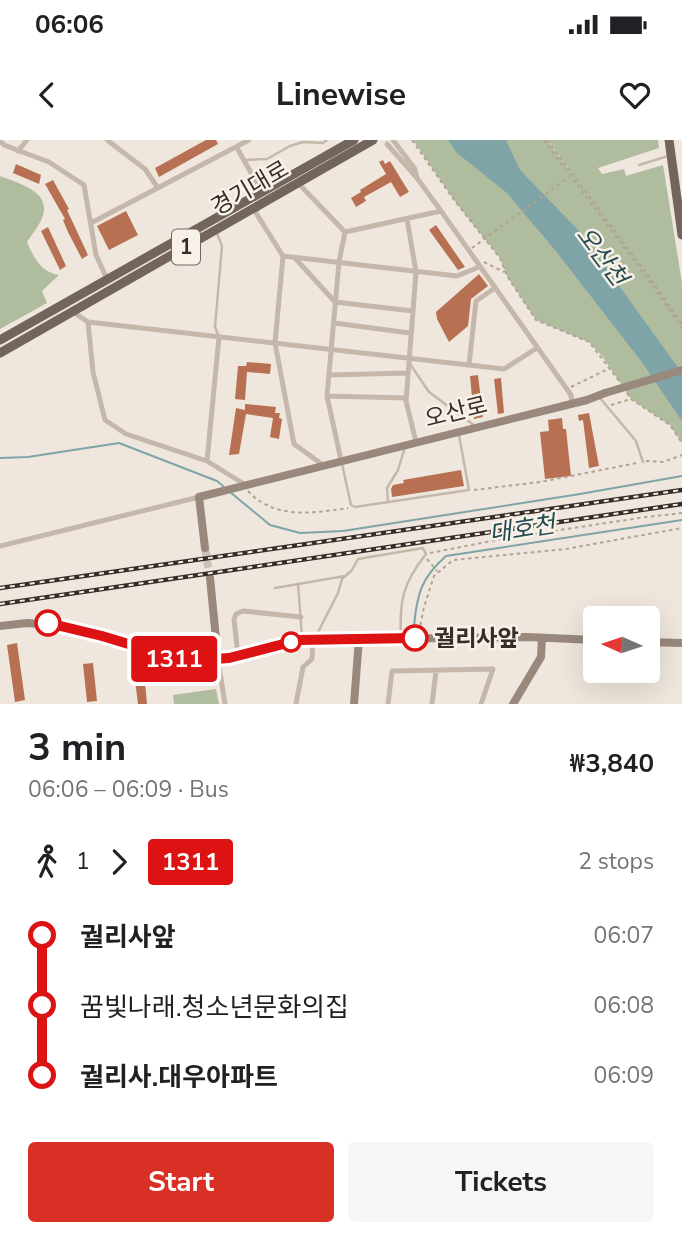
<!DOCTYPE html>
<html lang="en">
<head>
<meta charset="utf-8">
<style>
	:root { --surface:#fff; --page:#f6f6f6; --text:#202124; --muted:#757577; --accent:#d93025 }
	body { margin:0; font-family:"Nunito Sans","Noto Sans KR",sans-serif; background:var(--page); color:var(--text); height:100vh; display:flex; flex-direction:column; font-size:26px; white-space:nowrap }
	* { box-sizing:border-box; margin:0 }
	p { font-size:23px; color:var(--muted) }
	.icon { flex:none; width:38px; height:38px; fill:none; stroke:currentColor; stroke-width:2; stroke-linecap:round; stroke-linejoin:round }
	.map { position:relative; height:564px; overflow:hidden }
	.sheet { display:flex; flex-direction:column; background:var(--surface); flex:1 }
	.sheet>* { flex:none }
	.badge { padding:0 14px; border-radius:5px; font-size:24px; line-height:46px }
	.needle { width:46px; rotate:273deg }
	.tools { position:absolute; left:583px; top:466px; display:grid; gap:14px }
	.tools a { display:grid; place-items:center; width:77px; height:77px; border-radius:7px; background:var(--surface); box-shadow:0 7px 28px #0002; font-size:35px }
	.map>.badge { position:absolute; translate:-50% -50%; box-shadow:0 0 0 4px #fff }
	.legs { display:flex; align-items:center; gap:10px; height:77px; padding:0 28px; font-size:23px }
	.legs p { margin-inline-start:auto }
	.summary { display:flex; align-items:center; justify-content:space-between; height:119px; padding:0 28px }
	h1 { font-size:38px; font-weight:700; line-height:52px }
	.button { display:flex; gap:14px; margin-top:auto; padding:14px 28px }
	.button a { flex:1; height:80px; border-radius:7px; background:var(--accent); color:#fff; font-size:28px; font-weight:700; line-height:80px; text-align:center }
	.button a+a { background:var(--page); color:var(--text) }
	ul { padding:0 28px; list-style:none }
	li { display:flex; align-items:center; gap:24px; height:70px; font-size:26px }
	li i { display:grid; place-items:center; width:10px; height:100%; margin:0 9px; background:currentColor }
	li i::after { content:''; width:18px; height:18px; margin:-9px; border:5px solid; border-radius:50%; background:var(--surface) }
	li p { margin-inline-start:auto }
	li:first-child i { background:linear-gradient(#0000 50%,currentColor 0) }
	li:last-child i { background:linear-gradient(currentColor 50%,#0000 0) }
	.status { display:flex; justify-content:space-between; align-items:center; height:49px; padding:0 35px; background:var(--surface); direction:ltr }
	.status svg { height:19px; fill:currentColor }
	header { display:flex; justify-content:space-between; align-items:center; height:91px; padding:0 28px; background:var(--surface); font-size:32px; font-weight:700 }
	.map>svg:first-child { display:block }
	.green { fill:#b0bc9e }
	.water { fill:#7fa4a8 }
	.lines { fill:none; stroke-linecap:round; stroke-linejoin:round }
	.stream { stroke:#7fa4a8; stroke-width:2 }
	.building { fill:#b77152 }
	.secondary-tunnel { stroke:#cac2b9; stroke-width:8; stroke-dasharray:8 4; stroke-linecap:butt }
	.path { stroke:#b1a394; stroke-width:2; stroke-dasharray:3.5 3.5; stroke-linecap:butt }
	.lane { stroke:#c5b8aa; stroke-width:2.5 }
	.street { stroke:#c5b8aa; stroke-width:5 }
	.secondary { stroke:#99887c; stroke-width:8 }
	.primary { stroke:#74655c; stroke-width:9 }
	.rail-casing { stroke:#342d29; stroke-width:4.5 }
	.rail { stroke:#f7f1e8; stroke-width:2; stroke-dasharray:5; stroke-linecap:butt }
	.secondary-bridge { stroke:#99887c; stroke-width:8 }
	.line-1-casing { stroke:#fff; stroke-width:16 }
	.line-1 { stroke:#dd1313; stroke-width:10 }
	.stop-1-dot { fill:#fff; stroke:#dd1313; stroke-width:3.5 }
	.labels { text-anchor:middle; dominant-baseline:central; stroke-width:5; stroke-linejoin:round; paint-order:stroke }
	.shield { fill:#f7f1e8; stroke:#6e6862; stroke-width:2 }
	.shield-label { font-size:21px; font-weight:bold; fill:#342d29 }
	.street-label { font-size:23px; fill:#342d29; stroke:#f7f1e8 }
	.stop-label { font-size:23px; font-weight:bold; fill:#342d29; stroke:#f7f1e8; text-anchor:start }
	.water-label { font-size:24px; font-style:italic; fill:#234a50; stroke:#f7f1e8 }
</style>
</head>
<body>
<div class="status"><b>06:06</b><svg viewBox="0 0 49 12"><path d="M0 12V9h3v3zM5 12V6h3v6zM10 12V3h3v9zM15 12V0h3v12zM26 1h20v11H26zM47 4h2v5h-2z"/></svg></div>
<header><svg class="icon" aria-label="back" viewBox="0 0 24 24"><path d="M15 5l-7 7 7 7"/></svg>Linewise<svg class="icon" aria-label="heart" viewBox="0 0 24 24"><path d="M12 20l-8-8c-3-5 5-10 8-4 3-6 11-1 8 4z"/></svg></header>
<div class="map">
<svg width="682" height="564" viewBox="0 0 682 564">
	<rect width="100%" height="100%" fill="#efe7dd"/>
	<path class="green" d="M413 0H547L577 41 548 0H658L659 8 598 28 602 34 624 29 626 36 663 25 682 143V303L670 285 631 259 602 216 589 202 536 180 507 136 500 118 454 60Z
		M0 36C17 43 53 51 42 78 39 86 32 94 27 102 34 118 41 132 59 135L42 151 47 163 0 189Z
		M216 549 219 564H174L173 555Z"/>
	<path class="water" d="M448 0H506L520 30 581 93 682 233V281L641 221 555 110 507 53 457 13Z"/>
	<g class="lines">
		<path class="stream" d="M0 318 28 317 119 303 217 341 223 346
			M230 352 270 385 300 393 343 391 580 354 682 336
			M414 486C417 454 421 438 446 416L682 380"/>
	</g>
	<path class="building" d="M206 0H216L218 4 159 37 155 28Z
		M383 20 385 24 390 21 409 52 400 57 391 42 364 57 366 61 356 67 351 58 361 52 360 50 386 34 379 22Z
		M16 24 41 35 39 44 13 33Z
		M53 40 69 69 67 70 88 115 82 119 68 92 63 80 65 79 45 44Z
		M126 71 138 95 109 110 97 86Z
		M436 85 465 127 458 130 429 90Z
		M48 87 66 126 60 130 41 91Z
		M479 134 488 146 471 159 468 186 449 202 437 179 436 172Z
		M247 222 271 224 270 234 247 232 245 260 235 259 238 226H246Z
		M478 235 483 277 474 279 470 236Z
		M501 238 504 273 498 274 494 239Z
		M245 264 276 267 275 273H280L279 278 282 279 279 299 270 297 273 278 246 274 239 314 229 315 236 268 245 270Z
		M589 273 599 326 589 328 583 280 579 281 578 275Z
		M562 278 563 289H566L571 336 545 339 540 292 549 291 548 280Z
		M461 330 464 346 392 357 391 349 393 345 404 343 403 340Z
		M17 503 25 560 15 562 7 505Z
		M93 523 97 561 87 562 83 524Z
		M144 531 147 564H138L134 532Z"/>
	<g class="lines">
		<path class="secondary-tunnel" d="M205 408 210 438"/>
		<path class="path" d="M412 0 454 60 500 118 507 136 536 180 589 202 620 242
			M544 0 655 149 682 188
			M547 0 644 130 682 184
			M472 108 569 37
			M484 122 504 132
			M571 247 610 228
			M627 253 631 259 670 285 682 303
			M611 265 631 259
			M646 321 663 322 682 315
			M474 350 540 342 637 323
			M248 351C275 380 313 373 348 368
			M430 413 507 398 646 377 682 373
			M427 419 437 431
			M419 492 424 467 434 436 453 420 566 409 682 388"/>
		<path class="lane" d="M244 20 267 19 290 6 303 2 323 3 327 0
			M639 25 668 16
			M216 91 222 106 215 187 219 197
			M410 224 429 252 475 286
			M600 258 636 301 643 322
			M342 324 351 365 355 367 469 350 459 295
			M388 362 387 348 398 330 405 307
			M298 444 302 497
			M275 448 345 436
			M315 498 338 453 342 439 352 430 358 419 423 408 426 414C403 443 399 461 401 498"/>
		<path class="street" d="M107 0 145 29 158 48
			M393 0 415 29 417 38
			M0 1 4 5 49 22 84 45 96 115 107 139
			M387 4 417 38 441 71 571 255 572 264
			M237 8 258 45V55
			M18 11 27 0
			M298 43 345 92
			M259 64 256 73 283 116 275 203 294 304 323 325
			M407 79 416 132 406 261 416 302
			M91 83 249 0
			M283 116 457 136 479 127
			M295 118 335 162 413 171
			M73 172 88 182 504 229 537 208
			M88 182 93 232 105 280 126 294 207 321 244 344
			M334 183 410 193
			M469 225 476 161 495 148
			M329 235 407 233
			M327 256 406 258
			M341 320 327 256 339 122 345 92 441 71
			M207 321 219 197
			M0 406 199 357
			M238 516 234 479 236 474 243 471 301 477
			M218 519 225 564
			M296 564 303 527 312 519 313 500
			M388 564 392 531 493 529 481 564
			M432 564 436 531"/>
		<path class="secondary" d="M205 408 199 357 587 260 605 253
			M210 438 218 519
			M0 486 27 483 63 486 185 521 229 518 299 500 527 497 595 500
			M648 502 682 503
			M354 564 359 498
			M513 564 541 517 542 498"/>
		<path class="primary" d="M669 0 682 95
			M0 200 354 0
			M0 213 373 0"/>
		<defs>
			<path id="rail" d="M0 448 682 350
				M0 464 682 364"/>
		</defs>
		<use href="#rail" class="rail-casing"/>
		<use href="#rail" class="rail"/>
		<path class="secondary-bridge" d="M605 253 682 230"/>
	</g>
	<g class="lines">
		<defs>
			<path id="line-1" d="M48 483 102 496 185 521 229 518 299 500 415 498"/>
		</defs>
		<use href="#line-1" class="line-1-casing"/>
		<use href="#line-1" class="line-1"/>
	</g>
	<g class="stop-1-dot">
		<circle cx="48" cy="483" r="12"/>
		<circle cx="415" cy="498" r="12"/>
		<circle cx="291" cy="502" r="9"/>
	</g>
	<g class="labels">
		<rect class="shield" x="172" y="89.5" width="28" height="35" rx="5"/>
		<g class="shield-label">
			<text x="186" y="107">1</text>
		</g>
		<g class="street-label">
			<text transform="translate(250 48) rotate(-30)">경기대로</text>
			<text transform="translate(456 272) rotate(-14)">오산로</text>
		</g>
		<g class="stop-label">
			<text x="434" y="498">궐리사앞</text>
		</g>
		<g class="water-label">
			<text transform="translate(602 116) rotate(53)">오산천</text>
			<text transform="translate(522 389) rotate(-9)">대호천</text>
		</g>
	</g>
</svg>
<div class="tools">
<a><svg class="needle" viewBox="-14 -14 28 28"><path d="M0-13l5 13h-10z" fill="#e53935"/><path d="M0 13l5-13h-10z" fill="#757577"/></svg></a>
</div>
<b class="badge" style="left:174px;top:519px;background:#dd1313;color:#fff">1311</b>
</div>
<section class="sheet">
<div class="summary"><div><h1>3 min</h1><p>06:06 – 06:09 · Bus</p></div><b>₩3,840</b></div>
<div class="legs"><svg class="icon" aria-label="walk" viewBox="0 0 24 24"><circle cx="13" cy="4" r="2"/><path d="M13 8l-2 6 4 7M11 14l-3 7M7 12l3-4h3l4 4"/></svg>1<svg class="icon" aria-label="forward" viewBox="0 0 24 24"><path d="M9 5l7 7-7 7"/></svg><b class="badge" style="background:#dd1313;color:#fff">1311</b><p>2 stops</p></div>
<ul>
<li><i style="color:#dd1313"></i><b>궐리사앞</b><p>06:07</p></li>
<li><i style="color:#dd1313"></i><span>꿈빛나래.청소년문화의집</span><p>06:08</p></li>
<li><i style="color:#dd1313"></i><b>궐리사.대우아파트</b><p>06:09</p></li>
</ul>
<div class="button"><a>Start</a><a>Tickets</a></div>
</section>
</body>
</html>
